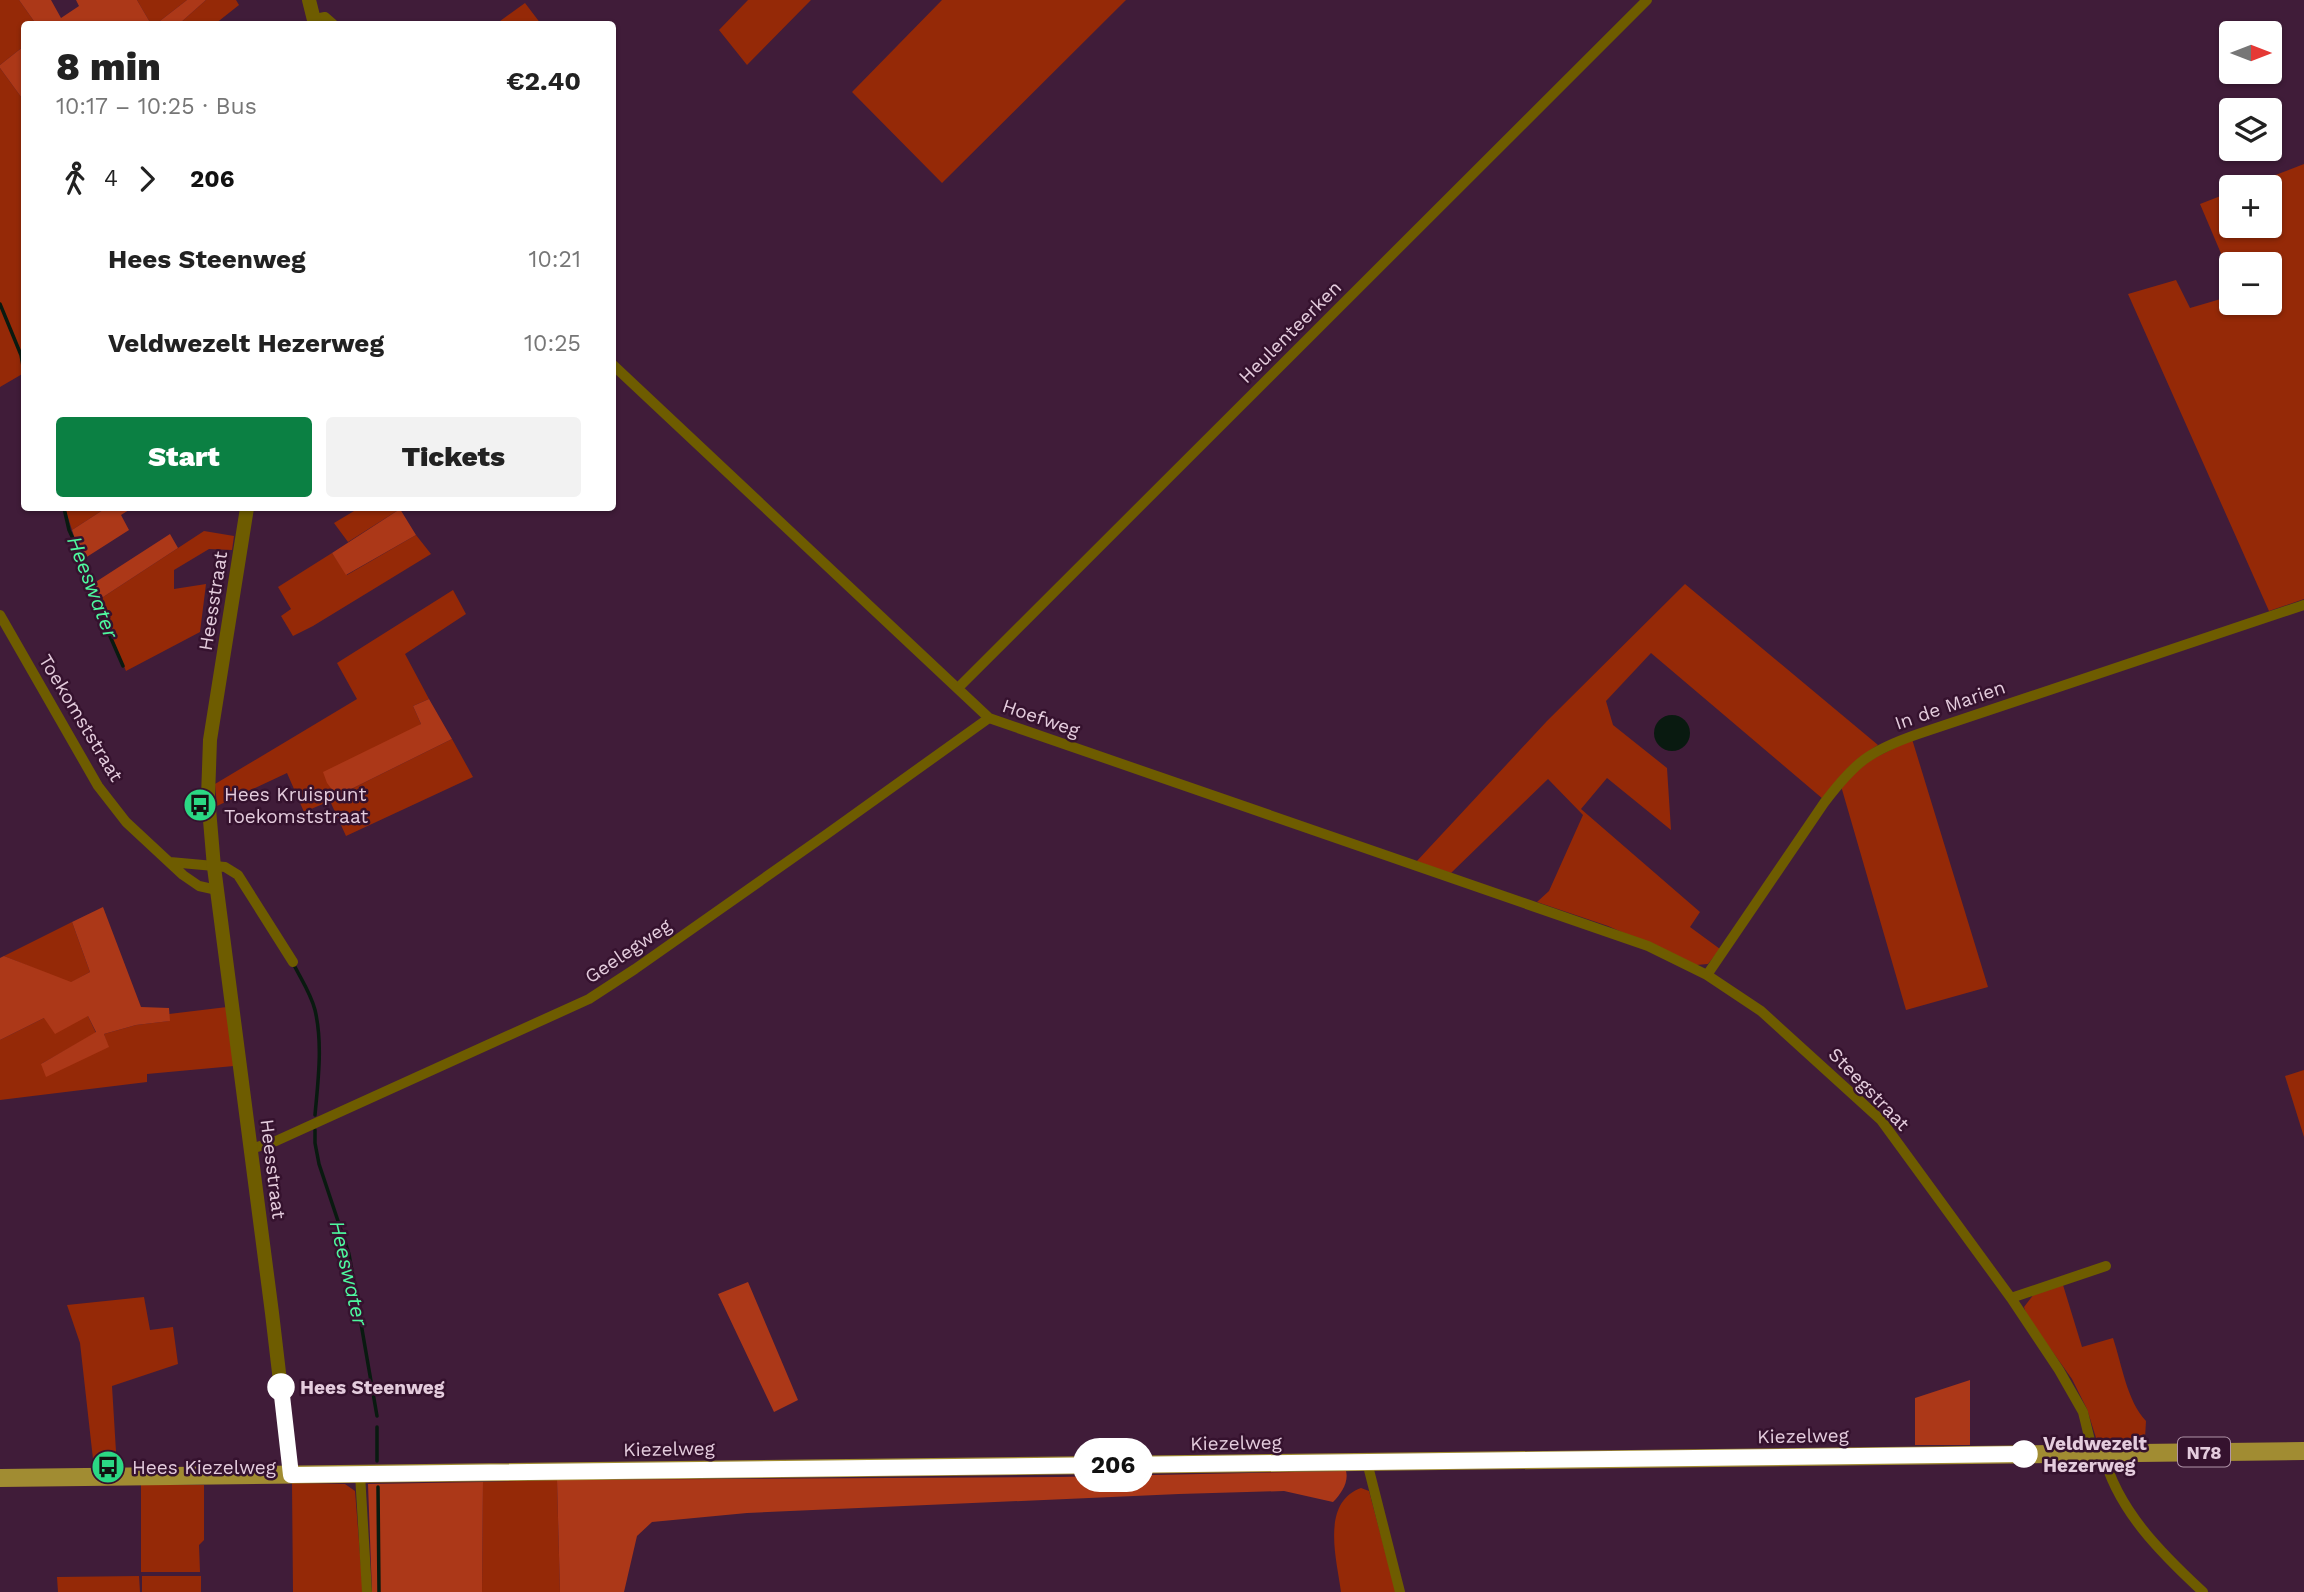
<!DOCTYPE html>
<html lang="en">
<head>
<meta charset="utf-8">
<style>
	:root { --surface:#fff; --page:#f2f2f2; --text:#222; --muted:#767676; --accent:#0b8043 }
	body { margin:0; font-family:"Work Sans",sans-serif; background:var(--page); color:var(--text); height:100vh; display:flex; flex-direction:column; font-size:26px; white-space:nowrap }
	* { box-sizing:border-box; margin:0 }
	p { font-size:23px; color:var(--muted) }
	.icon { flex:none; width:38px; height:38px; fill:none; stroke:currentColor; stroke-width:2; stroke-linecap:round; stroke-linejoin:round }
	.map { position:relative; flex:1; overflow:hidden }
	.side { position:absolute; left:21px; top:21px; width:595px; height:490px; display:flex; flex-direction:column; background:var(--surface); border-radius:7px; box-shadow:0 2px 5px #0004 }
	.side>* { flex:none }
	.badge { padding:0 14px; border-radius:23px; font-size:24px; line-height:46px }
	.needle { width:46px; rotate:90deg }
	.controls { position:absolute; left:2219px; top:21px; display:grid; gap:14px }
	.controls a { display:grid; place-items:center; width:63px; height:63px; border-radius:7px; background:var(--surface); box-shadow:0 2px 5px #0004; font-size:35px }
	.map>.badge { position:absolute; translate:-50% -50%; box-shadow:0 0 0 4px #fff }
	.legs { display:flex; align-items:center; gap:10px; height:77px; padding:0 35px; font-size:23px }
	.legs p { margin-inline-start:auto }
	.headline { display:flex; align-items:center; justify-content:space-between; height:119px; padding:0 35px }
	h1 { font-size:38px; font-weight:800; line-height:52px }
	.action { display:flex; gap:14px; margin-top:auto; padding:14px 35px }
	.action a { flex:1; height:80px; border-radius:7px; background:var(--accent); color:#fff; font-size:28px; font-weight:800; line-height:80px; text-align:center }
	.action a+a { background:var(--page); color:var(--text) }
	ul { padding:0 35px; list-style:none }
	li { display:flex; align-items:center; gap:24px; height:84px; font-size:26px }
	li i { display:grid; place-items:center; width:10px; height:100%; margin:0 9px; background:currentColor }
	li i::after { content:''; width:18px; height:18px; margin:-9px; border:5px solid; border-radius:50%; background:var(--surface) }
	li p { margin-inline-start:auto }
	li:first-child i { background:linear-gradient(#0000 50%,currentColor 0) }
	li:last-child i { background:linear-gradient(currentColor 50%,#0000 0) }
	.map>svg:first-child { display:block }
	.green { fill:#952907 }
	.forest { fill:#ac3818 }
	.water { fill:#091a10 }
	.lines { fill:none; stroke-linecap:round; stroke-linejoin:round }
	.stream { stroke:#091a10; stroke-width:3.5 }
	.minor { stroke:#6e5c00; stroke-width:10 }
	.tertiary { stroke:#6e5c00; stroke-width:14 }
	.primary { stroke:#a18c32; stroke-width:18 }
	.line-1-casing { stroke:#fff; stroke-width:16 }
	.line-1 { stroke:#fff; stroke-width:10 }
	.stop-1-dot { fill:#fff; stroke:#fff; stroke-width:3.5 }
	.labels { text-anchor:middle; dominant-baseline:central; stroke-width:5; stroke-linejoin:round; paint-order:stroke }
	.shield { fill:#35122e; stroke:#b094a8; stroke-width:2 }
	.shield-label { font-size:18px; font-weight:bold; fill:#e4ccdd }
	.street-label { font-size:19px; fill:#e4ccdd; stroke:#35122e }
	.poi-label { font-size:19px; fill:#e4ccdd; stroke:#35122e; text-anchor:start }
	.stop-label { font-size:19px; font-weight:bold; fill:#e4ccdd; stroke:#35122e; text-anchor:start }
	.water-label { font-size:21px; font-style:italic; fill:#4ef99f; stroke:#35122e }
</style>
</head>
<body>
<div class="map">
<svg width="2304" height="1592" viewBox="0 0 2304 1592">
	<rect width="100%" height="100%" fill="#401c39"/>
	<path class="green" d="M0 0H19L36 24H24V46L0 65Z
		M137 0H187L156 24H151Z
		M206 0H236L239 5 215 24H179Z
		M748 0H811L747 65 719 30Z
		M942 0H1126L942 183 852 92Z
		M525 3 541 24H496Z
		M0 68 24 101V373L0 387Z
		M2304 164V599L2269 611 2128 294 2176 280 2190 308 2231 296V303H2270V264H2231V277L2200 204 2231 192V226H2270V187H2244Z
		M65 508H106L72 530Z
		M359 508H399L400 509 348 542 334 523Z
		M204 531 234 536 232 550 209 549 174 570V589L206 584 200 632 126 671 97 601Z
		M416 535 431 554 313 626 293 636 281 616 291 609 278 587 332 553 347 575Z
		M1685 584 1878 745C1854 760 1839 776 1823 799L1651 653 1606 701 1613 725 1667 768 1671 830 1607 778 1581 809 1700 912 1690 927 1720 949 1708 964 1696 965 1608 926 1537 902 1549 891 1583 815 1548 779 1451 873 1416 862 1547 721Z
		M453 590 466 614 405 654 429 699 413 706 421 724 337 796 452 739 473 777 346 836 330 801 304 812 287 773 217 806 215 784 357 699 337 663Z
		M1912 739 1988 987 1906 1010 1841 786 1857 767Z
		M72 922 90 972 70 983 4 956Z
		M227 1007 234 1066 147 1074V1082L0 1100V1040L44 1018 88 1016 96 1033 41 1064 108 1047 104 1034 136 1025 169 1021V1014Z
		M2304 1070V1137L2285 1076Z
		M2063 1285 2082 1347 2113 1338C2122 1365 2127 1401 2146 1421L2145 1438 2097 1441 2087 1409 2072 1379 2027 1316 2024 1307 2034 1294Z
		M144 1297 150 1330 173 1327 178 1364 112 1386 117 1468H94L80 1343 67 1305Z
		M557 1480 560 1592H482L483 1482Z
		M292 1483 345 1484 355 1491 363 1592H293Z
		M141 1485H204V1540L199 1545 200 1572H141Z
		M1361 1488 1369 1491 1396 1592H1341C1337 1560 1320 1503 1361 1488Z
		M139 1576 140 1592H58L57 1577Z
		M142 1576H201V1592H142Z"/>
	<path class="forest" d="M19 0H51L61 18 79 6 76 0H137L151 24H36Z
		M187 0H206L179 24H156Z
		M24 46V101L0 68V65Z
		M106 508H132L121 515 129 530 82 560 72 530Z
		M400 509 416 535 346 575 332 553Z
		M170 534 178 548 97 601 91 585Z
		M429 699 452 739 337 796 327 783 323 772 421 724 413 706Z
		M103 907 141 1007 169 1008 170 1021 136 1025 104 1034 109 1047 46 1077 41 1064 96 1032 88 1016 55 1034 44 1018 0 1040V958L4 956 71 982 90 972 72 922Z
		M748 1282 798 1400 774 1412 718 1294Z
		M1970 1380V1445H1915V1398Z
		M1346 1471C1349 1482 1341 1494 1333 1502L1284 1491 1179 1494 747 1513 652 1522 637 1536 624 1592H560L557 1480 1060 1477Z
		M483 1482 482 1592H372L368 1484Z"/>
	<path class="water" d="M1654 733a18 18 0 1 1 36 0a18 18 0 1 1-36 0Z"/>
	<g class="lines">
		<path class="stream" d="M0 304 21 355 24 372
			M64 508 69 530 81 556 97 606 123 666
			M294 965C301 979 311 994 315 1010 323 1044 318 1081 315 1115
			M315 1130V1143L319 1164 349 1254 377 1416
			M377 1427V1461
			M378 1487 379 1592"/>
		<path class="minor" d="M315 19 325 17 333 24
			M612 364 989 718 1648 946 1707 975 1761 1011 1881 1120 2011 1298 2059 1370 2083 1412 2093 1453
			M0 615 98 786 126 822 183 875 199 886 217 890
			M958 688 1647 0
			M170 862 225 867 238 875 293 962
			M1707 975 1824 803C1855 762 1869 751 1918 734L2304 605
			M251 1149 276 1141 589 999 635 969 827 834 989 718
			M2011 1298 2106 1266
			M2103 1453C2117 1510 2162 1554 2203 1592
			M1367 1462 1400 1592
			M360 1474 367 1592"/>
		<path class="tertiary" d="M309 0 315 24
			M247 508 210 740 208 797 214 867 272 1313 291 1475"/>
		<path class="primary" d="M0 1478 2304 1451"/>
	</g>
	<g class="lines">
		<defs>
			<path id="line-1" d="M281 1387 291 1475 2024 1454"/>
		</defs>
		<use href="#line-1" class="line-1-casing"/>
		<use href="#line-1" class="line-1"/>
	</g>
	<defs>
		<symbol id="bus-disc" viewBox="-11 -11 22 22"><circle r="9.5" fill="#2bd884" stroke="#35122e"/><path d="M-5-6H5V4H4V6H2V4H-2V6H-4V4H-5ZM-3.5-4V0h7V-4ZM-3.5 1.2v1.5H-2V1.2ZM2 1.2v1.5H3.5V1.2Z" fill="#111"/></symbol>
	</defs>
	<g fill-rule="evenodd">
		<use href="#bus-disc" x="181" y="786" width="38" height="38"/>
		<use href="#bus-disc" x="89" y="1448" width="38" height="38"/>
	</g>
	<g class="stop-1-dot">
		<circle cx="281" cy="1387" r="12"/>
		<circle cx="2024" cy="1454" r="12"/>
	</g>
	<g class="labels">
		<rect class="shield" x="2178" y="1437.5" width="52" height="29" rx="5"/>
		<g class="shield-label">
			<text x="2204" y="1452">N78</text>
		</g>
		<g class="street-label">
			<text transform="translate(1290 332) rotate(-45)">Heulenteerken</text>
			<text transform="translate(213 601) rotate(-81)">Heesstraat</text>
			<text transform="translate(1950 705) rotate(-19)">In de Marien</text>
			<text transform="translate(81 718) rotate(59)">Toekomststraat</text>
			<text transform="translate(1041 718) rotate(19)">Hoefweg</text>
			<text transform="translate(628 951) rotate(-34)">Geelegweg</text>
			<text transform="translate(1869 1089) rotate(46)">Steegstraat</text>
			<text transform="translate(273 1169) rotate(83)">Heesstraat</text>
			<text transform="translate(1803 1436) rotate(-1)">Kiezelweg</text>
			<text transform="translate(1236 1443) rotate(-1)">Kiezelweg</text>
			<text transform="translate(669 1449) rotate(-1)">Kiezelweg</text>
		</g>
		<g class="poi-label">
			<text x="224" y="794">Hees Kruispunt<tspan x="224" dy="22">Toekomststraat</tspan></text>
			<text x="132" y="1467">Hees Kiezelweg</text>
		</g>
		<g class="stop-label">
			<text x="300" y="1387">Hees Steenweg</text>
			<text x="2043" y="1443">Veldwezelt<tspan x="2043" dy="22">Hezerweg</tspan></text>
		</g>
		<g class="water-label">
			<text transform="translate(93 587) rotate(69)">Heeswater</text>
			<text transform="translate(349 1273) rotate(77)">Heeswater</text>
		</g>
	</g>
</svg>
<div class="controls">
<a><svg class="needle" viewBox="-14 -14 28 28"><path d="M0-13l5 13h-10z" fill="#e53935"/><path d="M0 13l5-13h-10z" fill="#767676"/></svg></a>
<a><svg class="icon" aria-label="layers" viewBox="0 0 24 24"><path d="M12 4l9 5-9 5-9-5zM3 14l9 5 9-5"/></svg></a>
<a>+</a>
<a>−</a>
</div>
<b class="badge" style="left:1113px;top:1465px;background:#fff;color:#111">206</b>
<section class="side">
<div class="headline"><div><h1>8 min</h1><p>10:17 – 10:25 · Bus</p></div><b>€2.40</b></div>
<div class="legs"><svg class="icon" aria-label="walk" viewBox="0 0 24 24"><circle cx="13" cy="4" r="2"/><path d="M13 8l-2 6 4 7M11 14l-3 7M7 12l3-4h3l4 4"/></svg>4<svg class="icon" aria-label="forward" viewBox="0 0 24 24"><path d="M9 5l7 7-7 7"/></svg><b class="badge" style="background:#fff;color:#111">206</b></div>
<ul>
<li><i style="color:#fff"></i><b>Hees Steenweg</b><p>10:21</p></li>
<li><i style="color:#fff"></i><b>Veldwezelt Hezerweg</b><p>10:25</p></li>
</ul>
<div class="action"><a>Start</a><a>Tickets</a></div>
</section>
</div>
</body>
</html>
